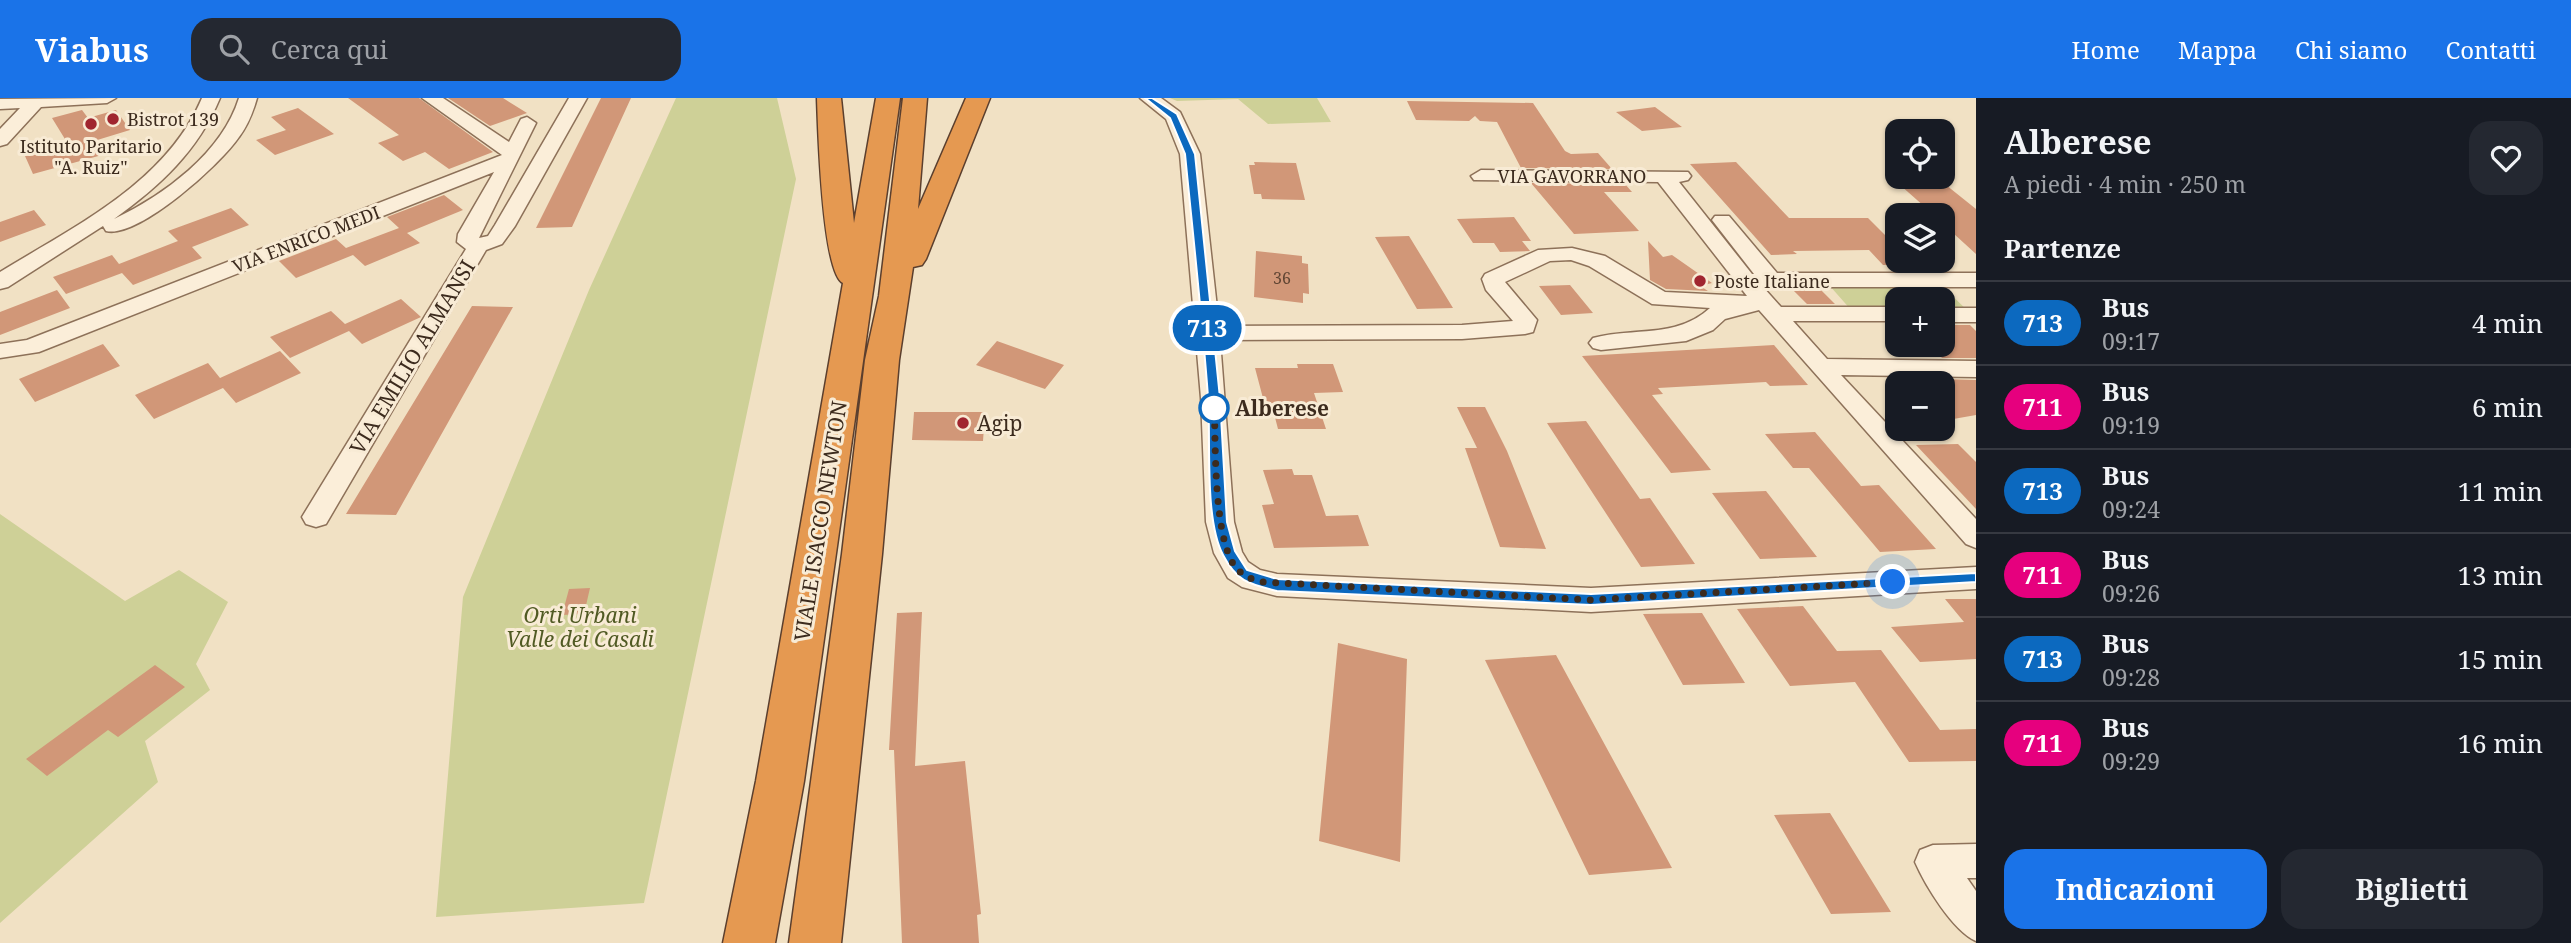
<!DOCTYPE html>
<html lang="it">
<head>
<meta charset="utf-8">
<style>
	:root { --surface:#171b24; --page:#242831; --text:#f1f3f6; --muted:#9ea1a6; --line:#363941; --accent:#1a73e8 }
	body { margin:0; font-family:"Noto Serif",serif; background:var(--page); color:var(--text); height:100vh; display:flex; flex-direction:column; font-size:26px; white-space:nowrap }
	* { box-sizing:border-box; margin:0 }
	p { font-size:23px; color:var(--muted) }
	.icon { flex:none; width:38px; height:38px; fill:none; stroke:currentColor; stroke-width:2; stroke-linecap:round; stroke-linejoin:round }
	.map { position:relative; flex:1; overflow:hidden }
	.panel { display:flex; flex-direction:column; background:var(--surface); width:595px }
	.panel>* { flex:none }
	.badge { padding:0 14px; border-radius:23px; font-size:24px; line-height:46px }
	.controls { position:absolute; left:1885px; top:21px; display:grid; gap:14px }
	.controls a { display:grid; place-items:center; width:70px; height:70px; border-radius:14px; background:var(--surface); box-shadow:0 2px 5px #0004; font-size:35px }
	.you { position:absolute; width:35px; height:35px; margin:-18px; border:5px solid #fff; border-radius:50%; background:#1a73e8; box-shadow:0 0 0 10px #1a73e833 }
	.map>.badge { position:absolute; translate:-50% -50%; box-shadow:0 0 0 4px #fff }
	h2 { padding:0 28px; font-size:26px; line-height:63px }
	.round { display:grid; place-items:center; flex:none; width:74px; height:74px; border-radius:21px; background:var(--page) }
	.summary { display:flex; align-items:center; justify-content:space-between; height:119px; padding:0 28px }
	h1 { font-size:33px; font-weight:700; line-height:52px }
	.button { display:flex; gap:14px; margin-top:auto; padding:14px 28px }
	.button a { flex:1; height:80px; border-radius:21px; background:var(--accent); color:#fff; font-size:28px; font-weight:700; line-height:80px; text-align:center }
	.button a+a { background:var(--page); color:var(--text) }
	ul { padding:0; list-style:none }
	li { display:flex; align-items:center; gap:21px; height:84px; padding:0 28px; border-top:2px solid var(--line) }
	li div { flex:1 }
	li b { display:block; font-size:26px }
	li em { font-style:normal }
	li .badge { min-width:77px; font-weight:700; text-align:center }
	header { display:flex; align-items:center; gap:42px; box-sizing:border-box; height:98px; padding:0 35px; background:var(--accent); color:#fff }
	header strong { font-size:33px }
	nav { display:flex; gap:38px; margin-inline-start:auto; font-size:24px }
	.search { width:490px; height:63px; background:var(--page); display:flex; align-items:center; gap:18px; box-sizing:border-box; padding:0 24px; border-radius:21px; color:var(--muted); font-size:26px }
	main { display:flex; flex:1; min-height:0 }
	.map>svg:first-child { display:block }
	.green { fill:#ced097 }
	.building { fill:#d19778 }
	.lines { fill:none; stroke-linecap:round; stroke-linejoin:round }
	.minor-casing { stroke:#8d7159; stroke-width:3 }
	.highway-casing { stroke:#5b3f2e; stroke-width:3 }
	.minor { fill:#fbeed9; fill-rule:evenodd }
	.highway { fill:#e59951; fill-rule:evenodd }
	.line { fill:#0c69bf; stroke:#fff; stroke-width:2 }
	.walk { stroke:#3c2b1e; stroke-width:7; stroke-dasharray:0 12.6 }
	.poi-dot { fill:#a0252f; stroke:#f8ebd5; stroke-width:2.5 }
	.stop-dot { fill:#fff; stroke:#0c69bf; stroke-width:3.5 }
	.labels { text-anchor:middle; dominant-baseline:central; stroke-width:6; stroke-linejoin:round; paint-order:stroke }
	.far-number-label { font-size:16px; fill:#614634 }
	.far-poi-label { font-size:18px; fill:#3c2b1e; stroke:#f8ebd5; text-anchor:start }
	.far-street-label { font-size:18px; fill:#3c2b1e; stroke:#f8ebd5 }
	.street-label { font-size:21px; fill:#3c2b1e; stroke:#f8ebd5 }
	.stop-label { font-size:21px; font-weight:bold; fill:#3c2b1e; stroke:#f8ebd5; text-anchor:start }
	.poi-label { font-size:21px; fill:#3c2b1e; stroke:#f8ebd5; text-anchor:start }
	.park-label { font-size:21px; font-style:italic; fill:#505a23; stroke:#f8ebd5 }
</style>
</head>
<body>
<header>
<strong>Viabus</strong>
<div class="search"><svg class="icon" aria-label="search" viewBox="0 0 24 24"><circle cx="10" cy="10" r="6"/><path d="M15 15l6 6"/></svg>Cerca qui</div>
<nav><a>Home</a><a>Mappa</a><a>Chi siamo</a><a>Contatti</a></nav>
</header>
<main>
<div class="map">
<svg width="1976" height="845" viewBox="0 0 1976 845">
	<rect width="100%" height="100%" fill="#f1e1c4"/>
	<path class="green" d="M676 0H777L796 81 644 805 436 819 463 499 589 192Z
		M1170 0H1317L1331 24 1268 26 1238 1 1177 3Z
		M1829 187 1942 188 1968 213H1943L1942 201H1897V213H1852Z
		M0 416 125 503 179 472 228 504 196 566 210 592 145 643 158 684 0 825Z"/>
	<path class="building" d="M348 0H419L493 54 449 71 425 54 403 63 378 45 399 37Z
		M448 0H503L527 15 490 28Z
		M601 0H631L572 129 536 130Z
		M1407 3 1533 5 1565 53 1571 56 1598 55 1612 71 1521 70 1497 24 1480 23 1475 18 1469 23 1416 22Z
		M1655 9 1682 29 1642 33 1616 14Z
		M298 10 334 36 275 57 256 42 286 32 271 19Z
		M82 12 88 20 116 12 130 32 94 43 102 57 33 76 25 58 68 46 52 20Z
		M1254 64 1296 65 1305 102 1262 101 1261 96H1254L1249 67H1255Z
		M1736 64 1789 120H1868L1897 149V167H1883L1869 152 1793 153 1797 156 1771 157 1690 66Z
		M1891 79H1936L1976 111V156L1942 125V117H1934Z
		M1531 85 1625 86 1632 94H1604L1639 133 1574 136Z
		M444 97 463 112 407 135 420 145 365 168 353 157 296 180 279 163 336 141 346 150 399 130 387 119Z
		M231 110 249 127 192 149 202 160 133 187 122 175 66 196 53 179 112 157 119 166 178 143 168 133Z
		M34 112 46 127 0 144V124Z
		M1514 119 1531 143H1522L1530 153 1500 154 1494 145H1473L1457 121Z
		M1409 138 1453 210 1417 211 1375 139Z
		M1648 143 1663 159 1672 157 1712 185 1700 188 1708 193 1666 191 1650 182Z
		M1256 153 1302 158V165L1308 166 1309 196 1303 195V205L1254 199Z
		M1570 187 1593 215 1561 217 1539 188Z
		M57 192 70 210 0 237V214Z
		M1793 192H1821L1835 206H1807Z
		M401 201 421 219 362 246 349 233 290 260 270 239 331 213 345 226Z
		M472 208 513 209 396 417 346 416Z
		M1942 227H1970L1976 233V260H1942L1930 247H1942Z
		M997 243 1064 267 1045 291 976 267Z
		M103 246 120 268 35 304 19 281Z
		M1774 247 1808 287 1770 288 1766 284 1658 290 1663 296 1652 297 1711 372 1671 375 1582 258Z
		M280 253 301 275 236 305 223 290 154 321 135 297 208 265 220 280Z
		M1297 266H1333L1343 294 1314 295 1326 331H1278L1271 304H1264L1255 270H1298Z
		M1942 281 1976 282V317L1942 323Z
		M1457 309H1485L1507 353 1546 451 1500 449 1465 350H1477Z
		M914 314H985L983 343 912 342Z
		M1586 323 1640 401 1650 400 1695 466 1641 469 1547 325Z
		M1815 334 1861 388 1879 387 1936 451 1880 454 1809 370H1793L1765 336Z
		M1958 346 1976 364V411L1916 347Z
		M1292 371 1294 377H1312L1326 418 1358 417 1369 448 1274 450 1262 407 1274 406 1263 372Z
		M1766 393 1817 459 1760 461 1712 395Z
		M590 490 584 516 562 517 569 491Z
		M1945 501H1976V561L1920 564 1891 529 1964 524Z
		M1803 508 1837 553 1881 552 1940 632 1976 631V663L1909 664 1855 584 1790 588 1737 511Z
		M922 514 915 668 965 663 981 816 977 817 979 845H902L894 652H889L897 515Z
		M1702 515 1745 585 1683 587 1643 516Z
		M1338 545 1407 561 1400 764 1319 743Z
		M1556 557 1672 770 1589 777 1485 562Z
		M155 567 185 589 118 639 108 632 47 678 26 661Z
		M1830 715 1891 814 1831 816 1774 717Z"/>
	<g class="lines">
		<defs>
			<path id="minor" d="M116 0 107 5 41 9 7 46 0 48V31L20 10 0 11V1Z
				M202 0H220C198 53 160 88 114 121 164 97 222 55 239 0H257C253 14 248 27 239 39 221 66 138 141 106 133L103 128 8 189 0 191V174C75 128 166 85 202 0Z
				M422 0H443L509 44 521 21 527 19 536 25 479 140 488 138 495 127 569 0H587L515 128 502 146 486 152 326 426 316 429 306 426 302 419 466 151 457 144 458 136 494 74 39 254 0 260V246L27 242 502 57Z
				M1140 0H1161L1180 14 1200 56 1219 228 1462 227 1513 223 1486 192 1482 181 1485 176 1538 152 1572 150 1605 158 1665 194 1747 198 1658 84 1474 82 1471 78 1481 72 1688 74 1691 78 1688 82 1679 84 1752 176H1754L1712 122 1715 118H1729L1777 175H1976V189H1763L1781 209H1897V223H1793L1827 261 1976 263V279L1841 277 1976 421V450L1966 446 1759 212 1725 221 1713 232 1686 243 1601 252 1593 250 1589 245 1593 240C1634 229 1676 241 1710 210L1652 206 1589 168 1571 162 1550 163 1505 184 1537 222 1533 234 1525 236 1462 241 1220 242 1234 424 1242 454 1248 464 1260 472 1277 476 1591 490 1976 469V491L1591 514 1277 498 1242 489 1228 480 1214 455 1206 424 1201 300 1180 56 1166 21Z
				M1942 210H1976V224H1942Z
				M1976 746V780H1967L1976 793V843C1953 833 1925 787 1915 764L1920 752 1933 747Z"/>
			<path id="highway" d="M817 0H841L854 125 876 0H900L804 683 775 845H723L756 683 843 185C822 176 818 28 817 0Z
				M903 0H927L918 111 966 0H990L926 161 922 167 913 169 899 262 882 456 841 845H789L842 456 865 262 879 198Z"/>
		</defs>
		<use href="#minor" class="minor-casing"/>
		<use href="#highway" class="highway-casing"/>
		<use href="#minor" class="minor"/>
		<use href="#highway" class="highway"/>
	</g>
	<path class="line" d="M1145 0H1152L1177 16 1195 56 1220 300 1227 424 1235 453 1247 472 1277 481 1591 496 1976 475V484L1591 507 1277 493C1249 486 1237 484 1223 457 1204 421 1211 342 1208 299 1202 218 1193 137 1185 56L1170 20Z"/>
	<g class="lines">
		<path class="walk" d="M1214 310V300C1216 338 1212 446 1238 472 1245 479 1254 482 1263 484L1591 502 1893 484"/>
	</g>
	<g class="poi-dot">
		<circle cx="113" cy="21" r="7"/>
		<circle cx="91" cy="26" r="7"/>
		<circle cx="1700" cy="183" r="7"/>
		<circle cx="963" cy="325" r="7"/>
	</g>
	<circle class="stop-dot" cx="1214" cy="310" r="14"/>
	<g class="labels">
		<g class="far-number-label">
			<text x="1282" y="180">36</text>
		</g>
		<g class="far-poi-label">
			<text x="127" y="21">Bistrot 139</text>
			<text x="91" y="48" text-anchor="middle">Istituto Paritario<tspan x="91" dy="21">"A. Ruiz"</tspan></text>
			<text x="1714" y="183">Poste Italiane</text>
		</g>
		<g class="far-street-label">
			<text x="1572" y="78">VIA GAVORRANO</text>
			<text transform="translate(306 141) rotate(-21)">VIA ENRICO MEDI</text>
		</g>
		<g class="street-label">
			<text transform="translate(412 259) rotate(-59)">VIA EMILIO ALMANSI</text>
			<text transform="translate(820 423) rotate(-81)">VIALE ISACCO NEWTON</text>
		</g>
		<g class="stop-label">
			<text x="1235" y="310">Alberese</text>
		</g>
		<g class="poi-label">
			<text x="977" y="325">Agip</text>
		</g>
		<g class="park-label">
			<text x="580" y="517">Orti Urbani<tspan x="580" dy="24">Valle dei Casali</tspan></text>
		</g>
	</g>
</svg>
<div class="controls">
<a><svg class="icon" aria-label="locate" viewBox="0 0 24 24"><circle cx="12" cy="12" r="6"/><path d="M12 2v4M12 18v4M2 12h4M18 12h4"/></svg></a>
<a><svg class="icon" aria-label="layers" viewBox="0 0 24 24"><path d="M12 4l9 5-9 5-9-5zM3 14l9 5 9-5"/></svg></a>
<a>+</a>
<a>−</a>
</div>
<div class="you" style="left:1893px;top:484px"></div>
<b class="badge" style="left:1207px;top:230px;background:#0c69bf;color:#fff">713</b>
</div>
<section class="panel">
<div class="summary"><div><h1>Alberese</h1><p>A piedi · 4 min · 250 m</p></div><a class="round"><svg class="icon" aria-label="heart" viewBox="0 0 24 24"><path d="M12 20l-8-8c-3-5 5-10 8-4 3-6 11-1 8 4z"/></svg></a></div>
<h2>Partenze</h2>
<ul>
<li><span class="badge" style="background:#0c69bf;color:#fff">713</span><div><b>Bus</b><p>09:17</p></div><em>4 min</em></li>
<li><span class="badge" style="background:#e6007e;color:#fff">711</span><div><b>Bus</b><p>09:19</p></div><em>6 min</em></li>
<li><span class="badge" style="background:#0c69bf;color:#fff">713</span><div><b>Bus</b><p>09:24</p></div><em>11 min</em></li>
<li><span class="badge" style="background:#e6007e;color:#fff">711</span><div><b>Bus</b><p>09:26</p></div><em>13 min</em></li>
<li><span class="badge" style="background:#0c69bf;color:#fff">713</span><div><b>Bus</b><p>09:28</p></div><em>15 min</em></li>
<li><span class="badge" style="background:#e6007e;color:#fff">711</span><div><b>Bus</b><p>09:29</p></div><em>16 min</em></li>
</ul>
<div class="button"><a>Indicazioni</a><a>Biglietti</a></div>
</section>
</main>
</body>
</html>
